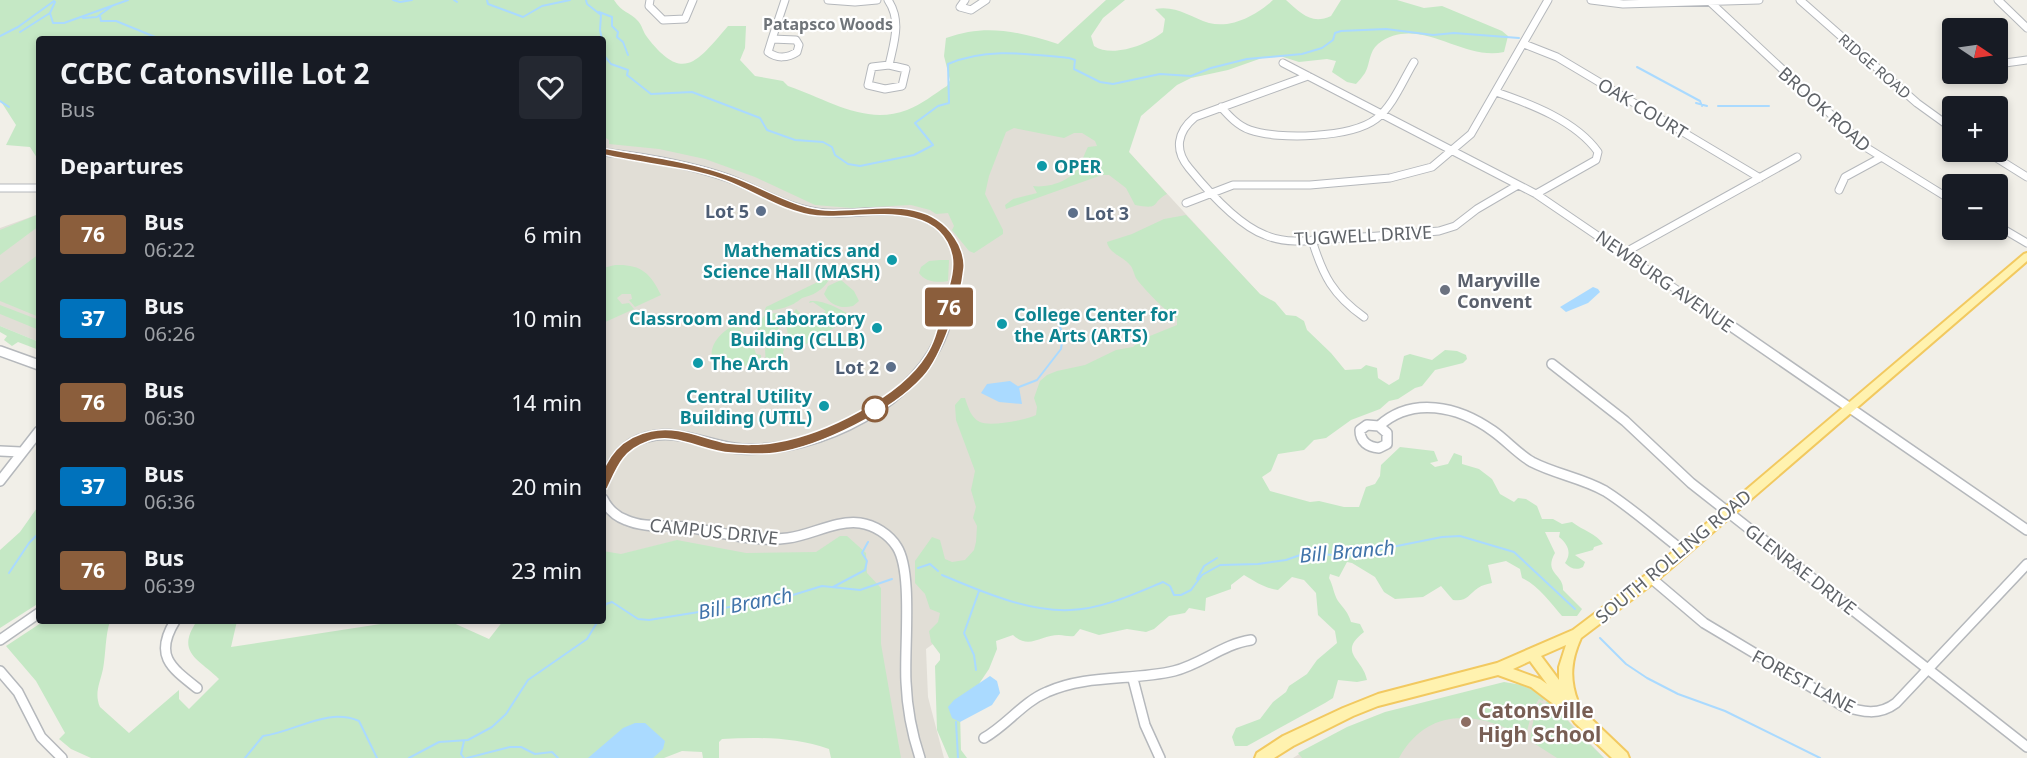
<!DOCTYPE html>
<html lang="en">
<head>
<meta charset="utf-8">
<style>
	:root { --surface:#171b24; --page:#242831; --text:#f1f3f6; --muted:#9ea1a6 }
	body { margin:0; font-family:"Noto Sans",sans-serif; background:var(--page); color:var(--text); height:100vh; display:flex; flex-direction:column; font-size:22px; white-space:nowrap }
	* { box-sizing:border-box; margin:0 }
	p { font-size:20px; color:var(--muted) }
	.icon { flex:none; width:33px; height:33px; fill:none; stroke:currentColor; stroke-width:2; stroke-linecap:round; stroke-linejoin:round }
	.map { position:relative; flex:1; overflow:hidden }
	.sheet { position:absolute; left:36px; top:36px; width:570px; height:588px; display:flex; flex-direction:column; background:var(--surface); border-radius:6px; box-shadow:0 3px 9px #0003 }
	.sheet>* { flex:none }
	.badge { padding:0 12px; border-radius:4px; font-size:21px; line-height:39px }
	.needle { width:39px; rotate:103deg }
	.controls { position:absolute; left:1942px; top:18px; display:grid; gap:12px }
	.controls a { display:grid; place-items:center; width:66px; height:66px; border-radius:6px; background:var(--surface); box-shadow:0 3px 9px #0003; font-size:30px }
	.map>.badge { position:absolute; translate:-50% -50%; box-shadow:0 0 0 3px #fff }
	h2 { padding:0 24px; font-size:22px; line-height:54px }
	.round { display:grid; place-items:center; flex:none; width:63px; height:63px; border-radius:6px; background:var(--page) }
	.head { display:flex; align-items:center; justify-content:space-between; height:102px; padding:0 24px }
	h1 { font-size:28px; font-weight:700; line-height:45px }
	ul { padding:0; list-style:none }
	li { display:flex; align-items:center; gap:18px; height:84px; padding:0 24px }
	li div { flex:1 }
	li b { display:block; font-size:22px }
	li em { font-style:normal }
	li .badge { min-width:66px; font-weight:700; text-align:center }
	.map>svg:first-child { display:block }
	.education { fill:#e1ded6 }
	.green { fill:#c5e8c5 }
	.water { fill:#aadaff }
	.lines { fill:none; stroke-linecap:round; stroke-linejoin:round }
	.stream { stroke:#aadaff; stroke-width:2 }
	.minor-far1-casing { stroke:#b5b8bc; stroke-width:9 }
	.minor-casing { stroke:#b5b8bc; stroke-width:12 }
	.major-casing { stroke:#f2c960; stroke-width:4 }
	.minor-far1 { stroke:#fff; stroke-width:7 }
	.minor { stroke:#fff; stroke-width:9 }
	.major { fill:#fff2af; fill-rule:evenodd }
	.line { fill:#8b5e3c; stroke:#fff; stroke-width:1.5 }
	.culture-dot { fill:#0f9aa8; stroke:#fff; stroke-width:2 }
	.service-dot { fill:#5c6f8a; stroke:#fff; stroke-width:2 }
	.worship-dot { fill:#6b7280; stroke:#fff; stroke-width:2 }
	.stop-dot { fill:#fff; stroke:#8b5e3c; stroke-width:3 }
	.education-dot { fill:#8d6e63; stroke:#fff; stroke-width:2 }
	.labels { text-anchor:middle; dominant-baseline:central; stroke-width:4.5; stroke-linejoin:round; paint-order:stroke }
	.far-street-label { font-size:15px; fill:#5f6368; stroke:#fff }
	.far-neighbourhood-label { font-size:16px; font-weight:bold; fill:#70757a; stroke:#fff }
	.street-label { font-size:18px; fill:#5f6368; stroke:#fff }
	.culture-label { font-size:18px; font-weight:bold; fill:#0d838f; stroke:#fff; text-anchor:start }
	.service-label { font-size:18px; font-weight:bold; fill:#4e5e75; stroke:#fff; text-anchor:end }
	.worship-label { font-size:18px; font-weight:bold; fill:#5b616d; stroke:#fff; text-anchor:start }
	.water-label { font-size:20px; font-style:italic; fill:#4174aa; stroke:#fff }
	.near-education-label { font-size:21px; font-weight:bold; fill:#785e54; stroke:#fff; text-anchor:start }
</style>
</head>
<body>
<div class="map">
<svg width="2027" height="758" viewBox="0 0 2027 758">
	<rect width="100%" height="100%" fill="#f1efe8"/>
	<path class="education" d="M603 67 928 140 1090 110 1325 365 926 649 928 697 944 758H896L603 575Z
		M39 214V342L0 326V228Z
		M1545 696 1604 758H1293L1307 749Z"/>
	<path class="green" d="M0 0H614C622 13 630 12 638 21 642 25 643 32 647 37 683 84 697 62 728 26H746L745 48 740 60 755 76 783 81 788 86C827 99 865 126 907 110 921 105 934 94 947 86L950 80 944 56 946 38C987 23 1019 32 1058 44L1106 0H1125L1103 18 1091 36 1094 46C1112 58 1147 45 1163 32L1165 19 1155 9C1176 5 1190 17 1209 23 1232 29 1258 14 1273 0H1286C1301 13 1311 25 1331 16L1341 0H1397L1424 8 1442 6 1502 31 1508 36 1504 52C1463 62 1418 13 1378 44 1369 51 1370 64 1365 73 1362 77 1359 81 1356 84L1347 82 1332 72 1336 61 1327 59 1299 62 1280 56 1262 58 1228 70 1191 78 1177 85 1141 116 1129 152 1167 194C1150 203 1162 210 1135 205L1126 188 1109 175H1102L1006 209 1005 205 1013 199 1037 193 1033 186C1047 188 1069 182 1077 169 1082 163 1084 154 1088 147L1097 146 1095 141 1082 133H1074L1064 138 1014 128 1006 132 989 176 985 194 1003 230V234L974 253 969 251 952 230 954 226 948 213 936 214 930 210 911 205 852 208 815 205 755 177 705 159 659 149 609 144V140L603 136V39H39V161L30 147 6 145 16 125 0 100Z
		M39 214V226L0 255V230Z
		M1186 215 1260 294 1275 302 1286 315 1296 316 1304 321 1307 330 1331 353 1345 370 1361 369 1366 365 1377 368 1378 378 1389 385 1399 379 1404 356 1410 354 1432 360 1445 350 1457 351 1466 355 1467 359 1463 363 1435 370 1422 386 1415 388 1398 399 1389 401 1380 409 1351 420 1326 438 1314 440 1304 450 1278 454 1271 471 1262 477 1270 491 1310 502 1319 501 1344 507H1359L1366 487 1375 484 1380 476 1381 465 1400 447 1434 451 1438 461 1430 463 1435 467 1448 464 1454 453 1462 456V464L1479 469 1492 479 1500 494 1514 502 1518 498 1526 499 1537 506 1542 519H1553L1562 524 1572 522C1582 530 1597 534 1603 544L1594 547 1593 550 1575 555 1585 562 1583 567C1576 571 1570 568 1565 563 1572 553 1568 544 1559 537L1560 532H1545L1555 553C1543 574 1564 574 1563 590L1582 609 1577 616H1562C1551 603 1537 584 1522 578L1520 569 1506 561 1488 565 1492 583C1488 584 1482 585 1478 588 1468 595 1467 602 1453 600L1441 586 1423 597 1395 599 1384 592 1375 577 1352 563 1347 562 1339 577 1330 574 1329 578C1333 585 1334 595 1338 601 1344 609 1348 612 1351 622L1360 624 1364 632C1337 653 1363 658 1367 680L1357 682 1338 680 1333 698 1325 703 1247 746H1235L1232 737 1236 728 1260 719 1273 702 1286 692 1289 686 1307 674 1317 660 1337 643 1335 631 1318 615 1316 593 1304 580 1292 577 1278 590C1264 588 1256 582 1244 575L1231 585V589L1206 598 1205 611 1189 608 1185 613 1169 616 1154 629 1146 632 1127 629 1099 635 1080 629 1074 636C1069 637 1064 635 1059 635 1041 635 1029 650 1013 635L996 641 997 649 989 669 960 712 961 750 967 758H949L937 730 935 666 940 660V654L931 642 929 631 938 622 940 613 930 609 925 594 915 583V561L932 537 940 540 945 559 952 562 965 560 974 550 976 542 977 526 973 518 976 507 971 490 975 471 956 420 955 405 961 398H965C968 407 971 418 980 422 990 427 1026 420 1036 415L1037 407 1034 398 1040 381 1047 375 1057 371 1085 365 1116 350 1133 347 1140 340 1177 325V318C1168 314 1142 287 1136 278 1134 274 1133 268 1130 265 1123 256 1109 254 1107 242L1132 234 1164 219Z
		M39 254V317L0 301V283Z
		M940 260H949L948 281C938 283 925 282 919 273L921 267 929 261Z
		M615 265C640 264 650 272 661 295L635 307 629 300 632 299 631 294H622L617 298 622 304 629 303 634 309 603 323V268Z
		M826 278 829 280C822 291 813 295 802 298 791 308 778 309 764 312L766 307Z
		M841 280 854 291 859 301 853 306C841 309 831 306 824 294L828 286Z
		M810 301C824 300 838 308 850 315L851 318 801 347 789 340 786 324 796 309 809 322 826 311 813 302 809 303Z
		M0 305 39 320V330L0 314Z
		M777 313 784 319 782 325 769 339H764L757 332 759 322 766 314Z
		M738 323 743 326 741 330 752 342 756 354 761 355V362L758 366H730L712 358C709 342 725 329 738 323Z
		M0 326 39 342V350L18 342 12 346 4 340 7 336 0 332Z
		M770 345H786L783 352 784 359 766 367 765 349Z
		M39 505V603L0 628V550L20 532Z
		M840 536H847L866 553 867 573 881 588V644L901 758H831L829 749C794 737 758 737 722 739L719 742V758H703L702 752 682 751 664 758H91L71 749 59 739 65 733 36 681 6 646 44 621H110C105 637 106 653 103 669 100 683 94 693 100 707L129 733 179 690V699L189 709 219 679C199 659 175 653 197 621H237L231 647 400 621H449L489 639 503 621H603V551L621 554 677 540 746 553 816 552Z
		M1504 682 1522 685 1545 696 1543 701 1539 699 1533 709 1525 738C1480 711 1428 706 1399 758H1302L1298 753 1347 727 1385 712Z
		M1548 700 1555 705 1577 732 1604 758H1557L1532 742 1530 739 1535 711 1540 702 1544 705Z"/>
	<path class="water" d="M1593 287 1598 289 1600 292 1588 303 1566 312 1560 307Z
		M1010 381 1019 387 1022 404 999 402 981 393 987 384Z
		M990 676 997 681 1000 693 992 705 960 722 952 718 948 707 954 700Z
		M635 723H645L665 741 663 749 653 758H588L623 728Z"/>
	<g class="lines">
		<path class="stream" d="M393 0 400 2 412 0
			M454 0 457 2
			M487 0 488 4 523 17 542 6 570 0
			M586 0 587 4 601 15 600 30 603 45
			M599 12 612 17V26L618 32 617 37 623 42 628 55
			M50 13 53 23H64L128 0
			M100 16 101 21H116L160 39
			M83 18 97 17 112 6
			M20 32 50 13 55 2
			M0 36 18 27 54 1
			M603 54 611 64 628 70 627 75 651 94 692 92 760 118 767 130 795 140 823 142 832 147 835 155 848 164 860 166 914 155 933 145 915 123 938 106 949 103 948 64C987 47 1028 54 1069 58L1075 60 1074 69 1100 82 1113 84 1160 74 1191 76 1211 68 1247 59 1302 54 1322 48 1333 40 1335 33 1341 31 1386 29 1433 35 1454 33 1519 38
			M1637 67 1700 101 1702 106
			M0 101 9 107
			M1696 103 1707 106
			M1718 106H1769
			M1019 387 1037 380 1061 349 1063 335 1057 319
			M918 568 930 564 938 571
			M9 573 29 543 39 533
			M942 575C980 591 1028 612 1070 610 1102 609 1134 594 1163 582L1170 586 1174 595H1181L1191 590 1202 575 1220 565 1258 564 1286 560 1306 553 1347 556 1442 537 1460 536 1514 552 1575 609
			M1197 579 1204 566 1217 558
			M833 587 865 570 867 561 862 553 868 542
			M603 610 606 604 612 602 638 619 649 620 780 599 822 586 860 590 892 579
			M1600 638 1626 664 1647 678 1678 694 1725 711 1820 758
			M976 670 974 655 964 633 979 591
			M956 722 958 758
			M464 741 461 754 464 758
			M245 758 263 736C295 732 327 707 359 721L377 758
			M409 758 439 742 468 740 492 727 506 714 528 680 587 639 598 621
			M467 758 510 747H521L535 754 552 752 558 758"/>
		<defs>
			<path id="minor-far1" d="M650 0 649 6 663 20 685 19 693 0
				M828 0 855 2 877 0
				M888 0C902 21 894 42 889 65
				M965 0 960 7 971 10 986 0
				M1591 0 1623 4 1759 0
				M1800 0 1917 103 1953 129
				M1998 0 2027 28
				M1709 1 1867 148 1953 201
				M772 39 796 40 799 45 797 52C788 58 777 59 768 52Z
				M772 39 785 0
				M1524 44 1557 57 1760 178
				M1283 63 1536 194 1733 328
				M1998 64 2027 60
				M889 65 906 69 902 86 885 89 868 85 872 67Z
				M1308 76 1195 117C1177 132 1174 150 1189 168 1207 190 1238 225 1265 235 1290 246 1320 239 1347 238 1378 236 1408 234 1439 231L1455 226 1477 209 1518 185
				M1496 92C1531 104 1576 121 1598 152L1596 160 1536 194
				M1221 107C1229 116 1238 126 1250 130 1278 140 1351 138 1376 119 1393 106 1403 80 1414 62
				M603 152C645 157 688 164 728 178 761 190 790 211 827 213 865 215 915 200 945 232 969 258 954 299 944 328
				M1987 152 2027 177
				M0 188H39
				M1839 190 1845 177 1880 158
				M1186 203 1233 185H1310L1390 178 1432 167 1471 134 1548 0
				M1998 226 2027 243
				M1312 240C1323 276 1333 295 1364 317
				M1624 253 1797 157"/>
			<path id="minor" d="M1731 326 2027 530
				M0 351 39 365
				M1552 364 1625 421 1691 483 2027 747
				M1367 425 1379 426 1387 433V444L1379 448C1368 447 1360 442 1360 430Z
				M1379 426C1412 396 1458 406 1493 431 1506 440 1518 454 1532 462 1555 474 1582 478 1605 491 1632 508 1657 531 1682 550
				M0 451 21 452
				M0 481 39 431
				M603 485C610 463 623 443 647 437 679 428 710 447 742 449 818 453 921 402 945 326
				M603 499C608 509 615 516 626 520 644 528 665 525 684 527 719 531 753 543 788 538 812 535 835 520 860 523 874 525 889 534 897 547 913 572 904 649 906 682 907 707 912 734 920 758
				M1651 578 1704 623 1843 706C1862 712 1879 716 1896 703L2027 564
				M175 621C154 655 170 667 197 688
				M0 640 39 613
				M0 671 18 692 41 737 62 758
				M1133 679 1145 725 1160 758
				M984 738C1007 725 1023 702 1047 692 1087 674 1132 681 1174 671 1202 664 1223 644 1251 640"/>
			<path id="major" d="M2027 253V261L1655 582 1581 638C1571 660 1569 679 1578 702V704L1585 713 1627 753 1629 758H1612L1575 723 1564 707 1561 708 1556 706 1531 687 1498 675 1378 706 1353 716 1293 746 1274 758H1255L1257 753 1283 736 1343 708 1378 694 1497 663 1573 630 1647 574 2024 254ZM1566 645 1559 667V680L1541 656ZM1530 661 1547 684 1540 679 1513 669Z"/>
		</defs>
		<use href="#minor-far1" class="minor-far1-casing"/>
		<use href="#minor" class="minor-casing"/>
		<use href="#major" class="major-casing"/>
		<use href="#minor-far1" class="minor-far1"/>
		<use href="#minor" class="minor"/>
		<use href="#major" class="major"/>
	</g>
	<path class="line" d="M603 148C646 156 690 161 731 176 757 185 781 200 807 207 851 220 922 186 955 238 960 245 965 258 964 268 961 297 943 355 923 377 892 411 822 446 776 453 762 455 745 454 731 453 703 452 675 431 647 442 622 451 617 468 607 489H599L597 485C607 457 620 437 651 431 677 425 702 438 727 443 741 445 762 445 777 442 824 434 900 397 926 355 936 340 939 321 944 304 948 288 955 272 952 256 939 197 858 220 817 216 784 213 754 191 724 180 684 166 641 164 600 154V149Z"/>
	<g class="culture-dot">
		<circle cx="1042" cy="166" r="6"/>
		<circle cx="892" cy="260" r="6"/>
		<circle cx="1002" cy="324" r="6"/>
		<circle cx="877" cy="328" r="6"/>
		<circle cx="698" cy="363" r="6"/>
		<circle cx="824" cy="406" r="6"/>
	</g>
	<g class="service-dot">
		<circle cx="761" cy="211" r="6"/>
		<circle cx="1073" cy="213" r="6"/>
		<circle cx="891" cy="367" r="6"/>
	</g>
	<circle class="worship-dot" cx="1445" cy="290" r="6"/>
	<circle class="stop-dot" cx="875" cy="409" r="12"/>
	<circle class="education-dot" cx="1466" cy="722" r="6"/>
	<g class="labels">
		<g class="far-street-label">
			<text transform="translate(1875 66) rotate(41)">RIDGE ROAD</text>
		</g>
		<g class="far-neighbourhood-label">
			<text x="828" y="24">Patapsco Woods</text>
		</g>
		<g class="street-label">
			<text transform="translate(1643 108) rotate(31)">OAK COURT</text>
			<text transform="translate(1825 109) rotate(42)">BROOK ROAD</text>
			<text transform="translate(1363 235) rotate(-3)">TUGWELL DRIVE</text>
			<text transform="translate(1665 281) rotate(35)">NEWBURG AVENUE</text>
			<text transform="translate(714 531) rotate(6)">CAMPUS DRIVE</text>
			<text transform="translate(1673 556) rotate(-40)">SOUTH ROLLING ROAD</text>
			<text transform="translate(1801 569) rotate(38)">GLENRAE DRIVE</text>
			<text transform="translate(1804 681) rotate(28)">FOREST LANE</text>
		</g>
		<g class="culture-label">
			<text x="1054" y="166">OPER</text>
			<text x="880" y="250" text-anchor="end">Mathematics and<tspan x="880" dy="21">Science Hall (MASH)</tspan></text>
			<text x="1014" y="314">College Center for<tspan x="1014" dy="21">the Arts (ARTS)</tspan></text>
			<text x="865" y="318" text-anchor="end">Classroom and Laboratory<tspan x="865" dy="21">Building (CLLB)</tspan></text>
			<text x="710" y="363">The Arch</text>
			<text x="812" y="396" text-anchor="end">Central Utility<tspan x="812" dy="21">Building (UTIL)</tspan></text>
		</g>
		<g class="service-label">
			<text x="749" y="211">Lot 5</text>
			<text x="1085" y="213" text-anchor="start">Lot 3</text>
			<text x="879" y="367">Lot 2</text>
		</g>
		<g class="worship-label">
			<text x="1457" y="280">Maryville<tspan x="1457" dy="21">Convent</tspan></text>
		</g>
		<g class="water-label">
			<text transform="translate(1347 551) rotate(-5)">Bill Branch</text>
			<text transform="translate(745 603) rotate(-11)">Bill Branch</text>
		</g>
		<g class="near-education-label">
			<text x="1478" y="710">Catonsville<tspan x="1478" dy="24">High School</tspan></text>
		</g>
	</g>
</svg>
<div class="controls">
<a><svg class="needle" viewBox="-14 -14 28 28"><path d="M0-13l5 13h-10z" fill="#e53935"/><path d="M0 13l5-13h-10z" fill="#9ea1a6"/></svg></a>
<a>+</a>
<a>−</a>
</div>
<b class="badge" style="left:949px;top:307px;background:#8b5e3c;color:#fff">76</b>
<section class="sheet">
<div class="head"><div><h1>CCBC Catonsville Lot 2</h1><p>Bus</p></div><a class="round"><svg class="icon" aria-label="heart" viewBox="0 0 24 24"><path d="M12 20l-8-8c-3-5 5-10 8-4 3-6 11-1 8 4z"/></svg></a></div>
<h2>Departures</h2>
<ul>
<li><span class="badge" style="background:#8b5e3c;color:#fff">76</span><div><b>Bus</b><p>06:22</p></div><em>6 min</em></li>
<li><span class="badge" style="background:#0072bc;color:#fff">37</span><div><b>Bus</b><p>06:26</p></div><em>10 min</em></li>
<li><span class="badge" style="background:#8b5e3c;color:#fff">76</span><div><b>Bus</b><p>06:30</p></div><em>14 min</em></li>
<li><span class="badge" style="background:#0072bc;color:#fff">37</span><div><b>Bus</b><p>06:36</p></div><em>20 min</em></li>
<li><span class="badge" style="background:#8b5e3c;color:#fff">76</span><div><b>Bus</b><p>06:39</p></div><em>23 min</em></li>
</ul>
</section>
</div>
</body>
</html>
